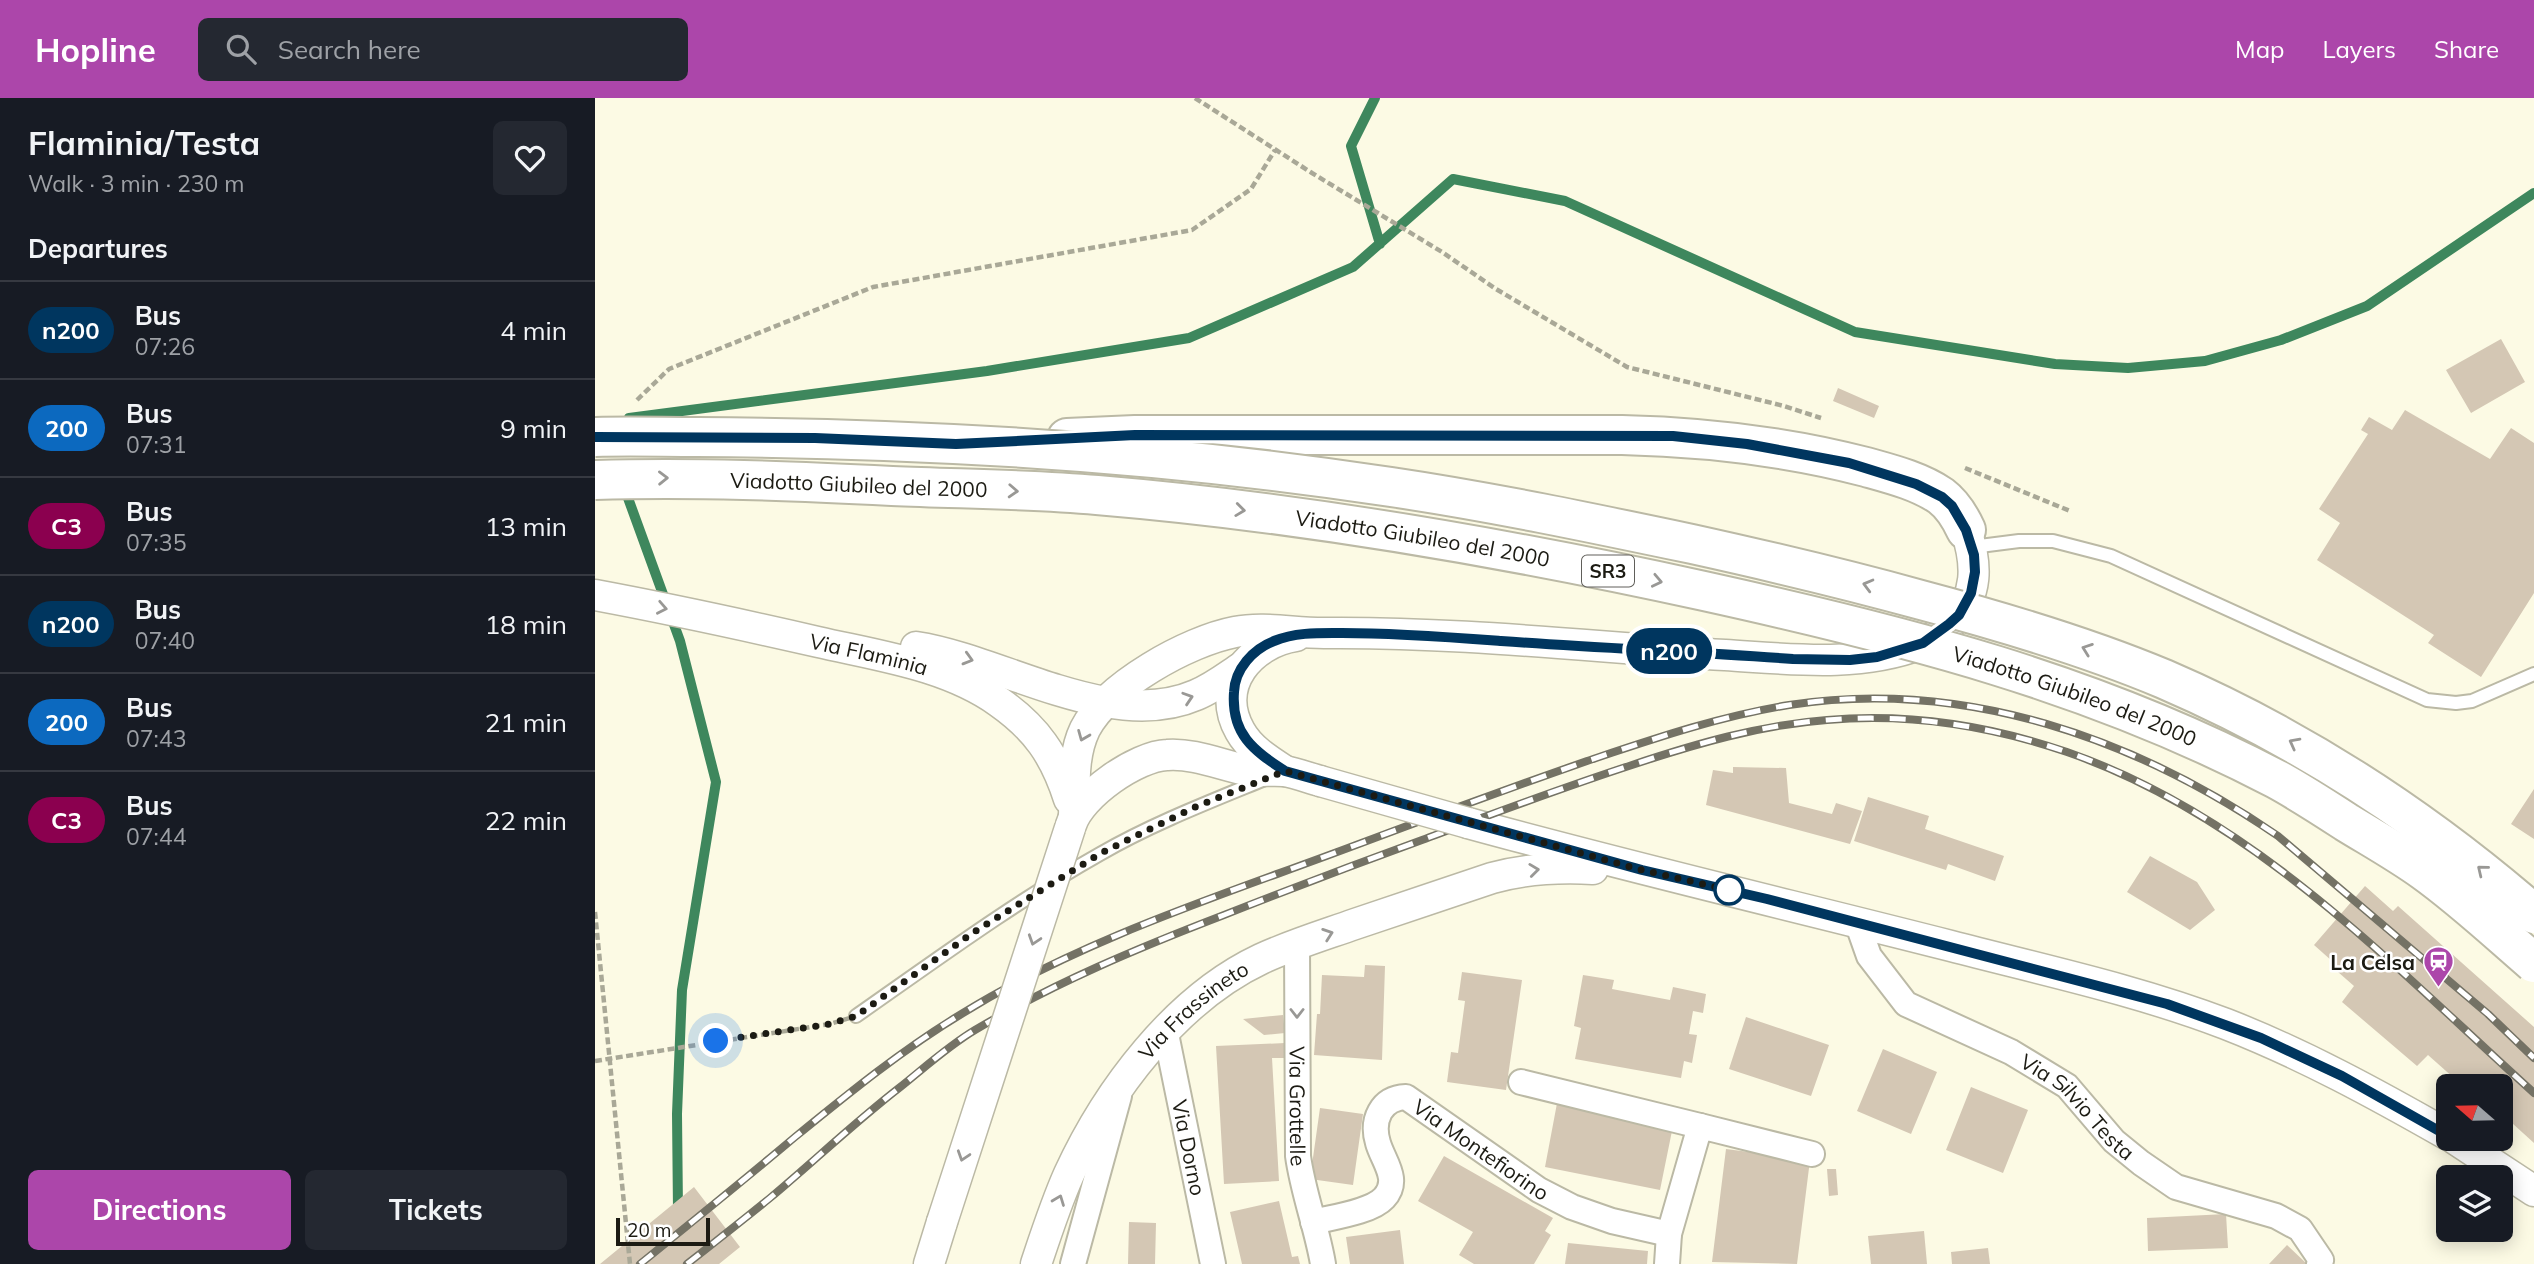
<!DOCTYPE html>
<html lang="en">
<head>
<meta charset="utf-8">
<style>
	:root { --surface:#171b24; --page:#242831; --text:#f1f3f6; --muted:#9ea1a6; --line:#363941; --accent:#ac46aa }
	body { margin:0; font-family:Mulish,sans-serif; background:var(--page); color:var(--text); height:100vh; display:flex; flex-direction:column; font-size:26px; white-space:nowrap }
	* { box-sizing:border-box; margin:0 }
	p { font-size:23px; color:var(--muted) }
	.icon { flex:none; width:38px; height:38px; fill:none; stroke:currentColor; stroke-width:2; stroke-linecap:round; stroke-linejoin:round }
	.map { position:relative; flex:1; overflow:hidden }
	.side { display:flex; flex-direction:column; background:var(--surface); width:595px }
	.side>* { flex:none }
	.badge { padding:0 14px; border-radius:23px; font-size:24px; line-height:46px }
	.needle { width:46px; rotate:290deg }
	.controls { position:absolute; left:1841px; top:976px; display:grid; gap:14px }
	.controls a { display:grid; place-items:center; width:77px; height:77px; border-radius:10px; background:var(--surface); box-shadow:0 4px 18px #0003; font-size:35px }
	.scale { position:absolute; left:21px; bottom:18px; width:94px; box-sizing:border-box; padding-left:7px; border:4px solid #1c1b13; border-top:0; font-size:19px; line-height:24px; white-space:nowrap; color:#1c1b13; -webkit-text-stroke:5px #fff; paint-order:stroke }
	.you { position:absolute; width:35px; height:35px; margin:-18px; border:5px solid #fff; border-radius:50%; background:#1a73e8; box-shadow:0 0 0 10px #1a73e833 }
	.map>.badge { position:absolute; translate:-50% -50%; box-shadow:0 0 0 4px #fff }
	h2 { padding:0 28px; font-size:26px; line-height:63px }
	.round { display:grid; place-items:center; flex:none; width:74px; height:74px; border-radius:10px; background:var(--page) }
	.overview { display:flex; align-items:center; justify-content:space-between; height:119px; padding:0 28px }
	h1 { font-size:33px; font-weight:700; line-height:52px }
	.cta { display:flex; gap:14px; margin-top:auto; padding:14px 28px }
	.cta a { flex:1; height:80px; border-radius:10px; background:var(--accent); color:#fff; font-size:28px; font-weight:700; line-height:80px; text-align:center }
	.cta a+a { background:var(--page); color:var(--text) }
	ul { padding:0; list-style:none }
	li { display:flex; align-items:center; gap:21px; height:98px; padding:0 28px; border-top:2px solid var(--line) }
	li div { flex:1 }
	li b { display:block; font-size:26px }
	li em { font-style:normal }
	li .badge { min-width:77px; font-weight:700; text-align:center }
	header { display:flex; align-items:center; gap:42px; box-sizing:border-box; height:98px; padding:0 35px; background:var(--accent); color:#fff }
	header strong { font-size:33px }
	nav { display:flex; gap:38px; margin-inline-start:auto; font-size:24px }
	.search { width:490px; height:63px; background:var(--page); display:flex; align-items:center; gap:18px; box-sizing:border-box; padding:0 24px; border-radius:10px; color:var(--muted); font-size:26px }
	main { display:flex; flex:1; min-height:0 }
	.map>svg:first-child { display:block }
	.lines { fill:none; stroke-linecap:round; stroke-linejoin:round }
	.stream { stroke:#3e875d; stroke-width:10 }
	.building { fill:#d4c7b4 }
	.service-casing { stroke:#bbb9a5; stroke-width:16 }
	.minor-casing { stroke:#bbb9a5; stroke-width:28 }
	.tertiary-casing { stroke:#bbb9a5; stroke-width:33 }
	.trunk-casing { stroke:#bbb9a5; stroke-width:42 }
	.path { stroke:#a9a897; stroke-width:4.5; stroke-dasharray:7 3.5; stroke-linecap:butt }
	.service { stroke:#fff; stroke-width:12 }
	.minor { stroke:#fff; stroke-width:24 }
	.tertiary { stroke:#fff; stroke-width:30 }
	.trunk { stroke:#fff; stroke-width:38 }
	.rail-casing { stroke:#747265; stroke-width:8 }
	.rail { stroke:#fff; stroke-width:5; stroke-dasharray:16; stroke-linecap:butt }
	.tertiary-bridge-casing { stroke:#bbb9a5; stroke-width:33; stroke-linecap:butt }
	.trunk-bridge-casing { stroke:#bbb9a5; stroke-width:42; stroke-linecap:butt }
	.path-bridge { stroke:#a9a897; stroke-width:4.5; stroke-dasharray:7 3.5; stroke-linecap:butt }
	.tertiary-bridge { stroke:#fff; stroke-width:30 }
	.trunk-bridge { stroke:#fff; stroke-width:38 }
	.oneway { stroke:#999895 }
	.line-casing { stroke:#fff; stroke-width:16 }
	.line { stroke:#00365f; stroke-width:10 }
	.walk { stroke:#1c1b13; stroke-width:7; stroke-dasharray:0 12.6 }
	.stop-dot { fill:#fff; stroke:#00365f; stroke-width:3.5 }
	.labels { text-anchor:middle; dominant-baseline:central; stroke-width:5; stroke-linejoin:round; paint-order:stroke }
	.shield { fill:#fff; stroke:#605f5a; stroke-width:2 }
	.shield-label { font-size:19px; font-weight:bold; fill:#1c1b13 }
	.street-label { font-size:21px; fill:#1c1b13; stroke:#fff }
	.poi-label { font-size:21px; font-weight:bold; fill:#1c1b13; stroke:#fff; text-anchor:end }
</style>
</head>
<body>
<header>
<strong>Hopline</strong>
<div class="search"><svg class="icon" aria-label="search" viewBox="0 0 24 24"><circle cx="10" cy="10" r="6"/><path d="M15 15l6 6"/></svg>Search here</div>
<nav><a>Map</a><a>Layers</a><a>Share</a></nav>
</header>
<main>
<section class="side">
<div class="overview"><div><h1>Flaminia/Testa</h1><p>Walk · 3 min · 230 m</p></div><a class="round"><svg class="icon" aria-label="heart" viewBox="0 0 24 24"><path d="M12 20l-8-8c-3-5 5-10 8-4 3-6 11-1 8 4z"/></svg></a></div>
<h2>Departures</h2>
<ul>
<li><span class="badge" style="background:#00365f;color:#fff">n200</span><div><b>Bus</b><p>07:26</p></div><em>4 min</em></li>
<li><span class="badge" style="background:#0c69bf;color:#fff">200</span><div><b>Bus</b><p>07:31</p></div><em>9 min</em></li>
<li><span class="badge" style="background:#8b004f;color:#fff">C3</span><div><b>Bus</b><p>07:35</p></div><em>13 min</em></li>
<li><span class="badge" style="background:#00365f;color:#fff">n200</span><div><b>Bus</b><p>07:40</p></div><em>18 min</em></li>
<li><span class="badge" style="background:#0c69bf;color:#fff">200</span><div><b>Bus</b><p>07:43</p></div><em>21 min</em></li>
<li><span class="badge" style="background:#8b004f;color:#fff">C3</span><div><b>Bus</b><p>07:44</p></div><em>22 min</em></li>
</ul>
<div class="cta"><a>Directions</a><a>Tickets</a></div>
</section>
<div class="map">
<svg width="1939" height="1166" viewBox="0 0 1939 1166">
	<rect width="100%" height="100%" fill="#fcfae4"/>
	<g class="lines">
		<path class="stream" d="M780 0 756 48 785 146
			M34 326V320L392 273 594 240 758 169 858 81 970 103 1260 234 1460 266 1533 270 1610 263 1686 242 1772 208 1939 95
			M29 389 85 543 121 684 87 892 82 1016 83 1113"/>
	</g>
	<path class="building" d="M1906 241 1930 284 1876 315 1851 272Z
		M1243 290 1284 308 1279 320 1238 303Z
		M1810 312 1895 361 1916 330 1939 345V495L1886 579 1833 545 1839 537 1722 462 1745 425 1724 411 1773 336 1766 332 1774 319 1797 332Z
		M1138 669 1191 670 1194 705 1237 716 1241 705 1267 713 1255 746 1111 707 1118 672 1138 675Z
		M1939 691V741L1916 726Z
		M1273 699 1334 718 1330 731 1409 758 1400 783 1353 766 1351 772 1259 743Z
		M1555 758 1602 784 1620 812 1595 832 1532 794Z
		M1770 788 1798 813 1803 808 1939 929V1045L1906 1015V989H1869L1833 957 1822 968 1747 904 1759 888 1743 874 1746 871 1719 847Z
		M770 867 790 868 787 962 719 957 722 916H725L727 877 769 879Z
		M867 874 927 882 911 992 852 984 856 954 863 955 870 903 863 902Z
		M988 877 1019 882 1017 891 1075 902 1078 889 1111 896 1108 915 1098 913 1094 936 1102 937 1097 965 1089 963 1086 980 980 961 986 930 979 928Z
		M688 917 690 935 669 937 648 921Z
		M1151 919 1234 947 1216 998 1134 971Z
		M690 945 691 960H677L684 1083 629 1086 621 948Z
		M1288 951 1342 974 1316 1036 1262 1013Z
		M1376 989 1433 1012 1408 1075 1351 1052Z
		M963 1000 1079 1023 1065 1092 950 1069Z
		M725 1010 768 1016 758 1087 715 1081Z
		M1131 1051 1215 1062 1202 1166 1117 1164Z
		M849 1058 958 1120 950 1133 956 1137 939 1166H879L864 1157 878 1134 823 1103Z
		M1232 1071H1241L1243 1097 1234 1098Z
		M99 1089 145 1149 124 1166H5Z
		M684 1103 697 1159 703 1158 705 1166H647L635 1114Z
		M1631 1116 1633 1150 1553 1153 1552 1120Z
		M534 1124 561 1125 560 1166H533Z
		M805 1132 809 1166H755L751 1139Z
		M1329 1133 1332 1166H1276L1273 1138Z
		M973 1145 1053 1153 1052 1166H970Z
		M1692 1147 1712 1166H1674Z
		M1393 1150 1395 1166H1357L1356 1154Z"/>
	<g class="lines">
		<defs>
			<path id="service" d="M1377 449 1424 443H1458L1516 458 1832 602 1861 605 1877 603 1939 576
				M261 918C341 862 420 804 505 756 557 726 614 704 670 681"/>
			<g id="minor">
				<path id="s1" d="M1262 824 1274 858 1311 906 1416 954 1472 988 1519 1043 1546 1065 1581 1089 1681 1118 1705 1131 1726 1162 1724 1166"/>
				<path id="s2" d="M702 847 703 1058C708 1095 722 1130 728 1166"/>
				<path id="s3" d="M570 931 618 1166"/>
				<path d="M926 984 1105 1028"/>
				<path id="s4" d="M718 1124C738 1119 776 1114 789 1100 806 1082 788 1063 783 1045 776 1022 786 1000 811 999L944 1092 977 1109 1017 1123 1074 1136"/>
				<path d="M478 1166 524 998"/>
				<path d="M1072 1166 1074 1136 1105 1028 1217 1056"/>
			</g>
			<g id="tertiary">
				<path id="s5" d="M0 497C75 511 149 527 223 544 284 558 352 567 404 604 441 630 460 657 474 701"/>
				<path d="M321 549C407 562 516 634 601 597 618 590 632 579 647 569"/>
				<path d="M690 673C673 662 655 651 645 633 619 587 656 545 701 538"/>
				<path d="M479 718C480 688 477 658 490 631 512 588 593 543 640 534 670 528 702 536 733 535 865 534 998 549 1130 557 1195 561 1263 570 1326 546 1338 541 1348 533 1357 524 1384 497 1382 466 1371 432"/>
				<path d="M873 725C1033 769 1195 807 1356 848 1448 872 1542 892 1631 926 1708 956 1781 996 1853 1037"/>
				<path d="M476 727C485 697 542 658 572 657 599 655 626 667 651 672 664 674 676 672 689 673 701 675 714 680 725 683"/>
				<path d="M1860 1041 1939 1093"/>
				<path d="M334 1166 347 1124"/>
				<path id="s6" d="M441 1166C451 1136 461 1105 474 1076 512 993 581 901 666 861 696 847 729 837 760 826 806 811 851 795 897 780 930 771 963 769 998 771"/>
			</g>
			<path id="trunk" d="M472 340 540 337H1027C1109 339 1191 348 1271 369 1296 376 1324 383 1346 398 1358 407 1365 419 1371 432"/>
		</defs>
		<use href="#service" class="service-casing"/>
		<use href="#minor" class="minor-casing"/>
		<use href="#tertiary" class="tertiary-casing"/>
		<use href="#trunk" class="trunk-casing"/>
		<path class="path" d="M600 0 717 75 847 154 901 191 1032 269 1189 308 1226 320
			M42 302 74 271 278 189 597 132 656 91 680 52
			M1370 370 1475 413
			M0 814 35 1166"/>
		<use href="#service" class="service"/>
		<use href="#minor" class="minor"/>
		<use href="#tertiary" class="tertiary"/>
		<use href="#trunk" class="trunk"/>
		<defs>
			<path id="rail" d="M45 1166C97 1124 149 1082 200 1039 254 995 308 951 368 915 490 840 628 797 761 747 838 718 915 690 992 663 1058 641 1125 618 1194 607 1369 580 1540 640 1683 738L1893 916 1939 960
				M92 1166C120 1144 148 1122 175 1100 218 1064 259 1025 304 990 328 971 353 948 380 932 459 885 543 850 629 817 695 791 761 766 827 742 897 716 966 690 1037 667 1100 646 1165 627 1232 622 1313 615 1396 628 1472 654 1659 719 1796 866 1939 995"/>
		</defs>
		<use href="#rail" class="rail-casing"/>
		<use href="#rail" class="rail"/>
		<defs>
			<path id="tertiary-bridge" d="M725 683 873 725
				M347 1124 475 730"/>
			<g id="trunk-bridge">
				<path d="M0 339C34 338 68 339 102 339 334 340 566 354 796 389 897 404 997 425 1097 446 1174 463 1250 481 1326 502 1409 524 1490 548 1569 581 1706 640 1826 718 1939 816"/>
				<path id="s7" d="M0 382C99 379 198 383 297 388 365 391 434 391 502 397 706 414 908 449 1109 493 1309 537 1498 585 1681 681 1705 694 1728 709 1751 724 1777 740 1804 755 1829 773 1868 801 1903 834 1939 865"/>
			</g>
		</defs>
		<use href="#tertiary-bridge" class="tertiary-bridge-casing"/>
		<use href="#trunk-bridge" class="trunk-bridge-casing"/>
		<path class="path-bridge" d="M0 963 235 926 261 918"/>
		<use href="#tertiary-bridge" class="tertiary-bridge"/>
		<use href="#trunk-bridge" class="trunk-bridge"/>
	</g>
	<defs><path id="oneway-chevron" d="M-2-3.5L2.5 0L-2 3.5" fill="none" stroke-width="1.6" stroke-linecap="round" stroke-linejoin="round" transform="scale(1.75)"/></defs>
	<g class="oneway">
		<use href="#oneway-chevron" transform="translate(68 380) rotate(-1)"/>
		<use href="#oneway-chevron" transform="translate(418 393) rotate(3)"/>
		<use href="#oneway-chevron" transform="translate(645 412) rotate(7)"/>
		<use href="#oneway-chevron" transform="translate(1062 483) rotate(12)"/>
		<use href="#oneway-chevron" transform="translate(1273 487) rotate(-165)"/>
		<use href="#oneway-chevron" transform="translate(67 510) rotate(11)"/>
		<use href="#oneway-chevron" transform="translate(1492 551) rotate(-160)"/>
		<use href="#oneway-chevron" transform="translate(373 561) rotate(16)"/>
		<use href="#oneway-chevron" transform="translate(593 600) rotate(-18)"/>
		<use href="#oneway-chevron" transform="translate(488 638) rotate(112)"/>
		<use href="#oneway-chevron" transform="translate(1699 645) rotate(-152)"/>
		<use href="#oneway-chevron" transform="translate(939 772) rotate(-7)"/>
		<use href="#oneway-chevron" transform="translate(1887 772) rotate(-141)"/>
		<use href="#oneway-chevron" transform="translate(733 836) rotate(-19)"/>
		<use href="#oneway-chevron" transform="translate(439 842) rotate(108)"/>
		<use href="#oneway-chevron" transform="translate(702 915) rotate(90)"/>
		<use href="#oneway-chevron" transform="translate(368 1058) rotate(108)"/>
		<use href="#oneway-chevron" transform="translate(464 1102) rotate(-69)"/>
	</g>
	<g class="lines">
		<defs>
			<path id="line" d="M0 339 220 340 361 346 540 337 1078 338 1152 346 1254 365 1321 386 1347 399 1357 408 1371 432 1379 457 1380 474 1376 495 1364 517 1354 526 1328 545 1282 559 1255 562 1198 561C1100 554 1003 550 906 543 853 539 801 535 747 535 725 535 701 534 679 543 658 551 640 571 639 594 636 636 658 652 690 673L1047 772 1172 801 1572 906 1666 940 1747 978 1853 1038"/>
		</defs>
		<use href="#line" class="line-casing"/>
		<use href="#line" class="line"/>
		<path class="walk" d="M121 943 235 926 261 918 379 834 506 755 600 709 690 673 1047 772 1134 792"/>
	</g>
	<defs>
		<symbol id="station-pin" viewBox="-11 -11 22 30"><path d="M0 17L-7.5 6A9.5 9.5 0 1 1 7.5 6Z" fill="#ac46aa" stroke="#fff"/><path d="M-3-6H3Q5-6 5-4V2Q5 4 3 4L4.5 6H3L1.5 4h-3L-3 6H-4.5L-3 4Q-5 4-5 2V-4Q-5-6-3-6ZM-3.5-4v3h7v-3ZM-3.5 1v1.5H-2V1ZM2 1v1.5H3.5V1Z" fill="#fff"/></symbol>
	</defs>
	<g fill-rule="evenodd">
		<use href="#station-pin" x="1826" y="846" width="35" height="47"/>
	</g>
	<circle class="stop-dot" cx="1134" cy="792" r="14"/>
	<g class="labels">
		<rect class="shield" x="987" y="457.5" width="52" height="31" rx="5"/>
		<g class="shield-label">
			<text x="1013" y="473">SR3</text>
		</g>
		<g class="street-label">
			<text stroke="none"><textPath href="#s7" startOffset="264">Viadotto Giubileo del 2000</textPath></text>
			<text stroke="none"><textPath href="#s7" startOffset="831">Viadotto Giubileo del 2000</textPath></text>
			<text stroke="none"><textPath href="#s5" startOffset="280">Via Flaminia</textPath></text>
			<text stroke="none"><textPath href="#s7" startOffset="1503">Viadotto Giubileo del 2000</textPath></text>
			<text stroke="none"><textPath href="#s6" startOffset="304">Via Frassineto</textPath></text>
			<text stroke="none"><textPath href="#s2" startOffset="161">Via Grottelle</textPath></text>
			<text stroke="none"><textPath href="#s1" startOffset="299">Via Silvio Testa</textPath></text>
			<text stroke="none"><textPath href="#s3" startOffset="121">Via Dorno</textPath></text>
			<text stroke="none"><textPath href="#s4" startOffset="290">Via Montefiorino</textPath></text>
		</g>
		<g class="poi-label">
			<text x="1820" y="864">La Celsa</text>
		</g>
	</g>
</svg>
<div class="controls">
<a><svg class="needle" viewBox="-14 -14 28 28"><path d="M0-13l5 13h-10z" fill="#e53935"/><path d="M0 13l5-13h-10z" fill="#9ea1a6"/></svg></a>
<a><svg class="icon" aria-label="layers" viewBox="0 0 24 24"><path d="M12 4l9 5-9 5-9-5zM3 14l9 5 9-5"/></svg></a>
</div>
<div class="scale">20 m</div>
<div class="you" style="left:121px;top:943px"></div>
<b class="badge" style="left:1074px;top:553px;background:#00365f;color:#fff">n200</b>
</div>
</main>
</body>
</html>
